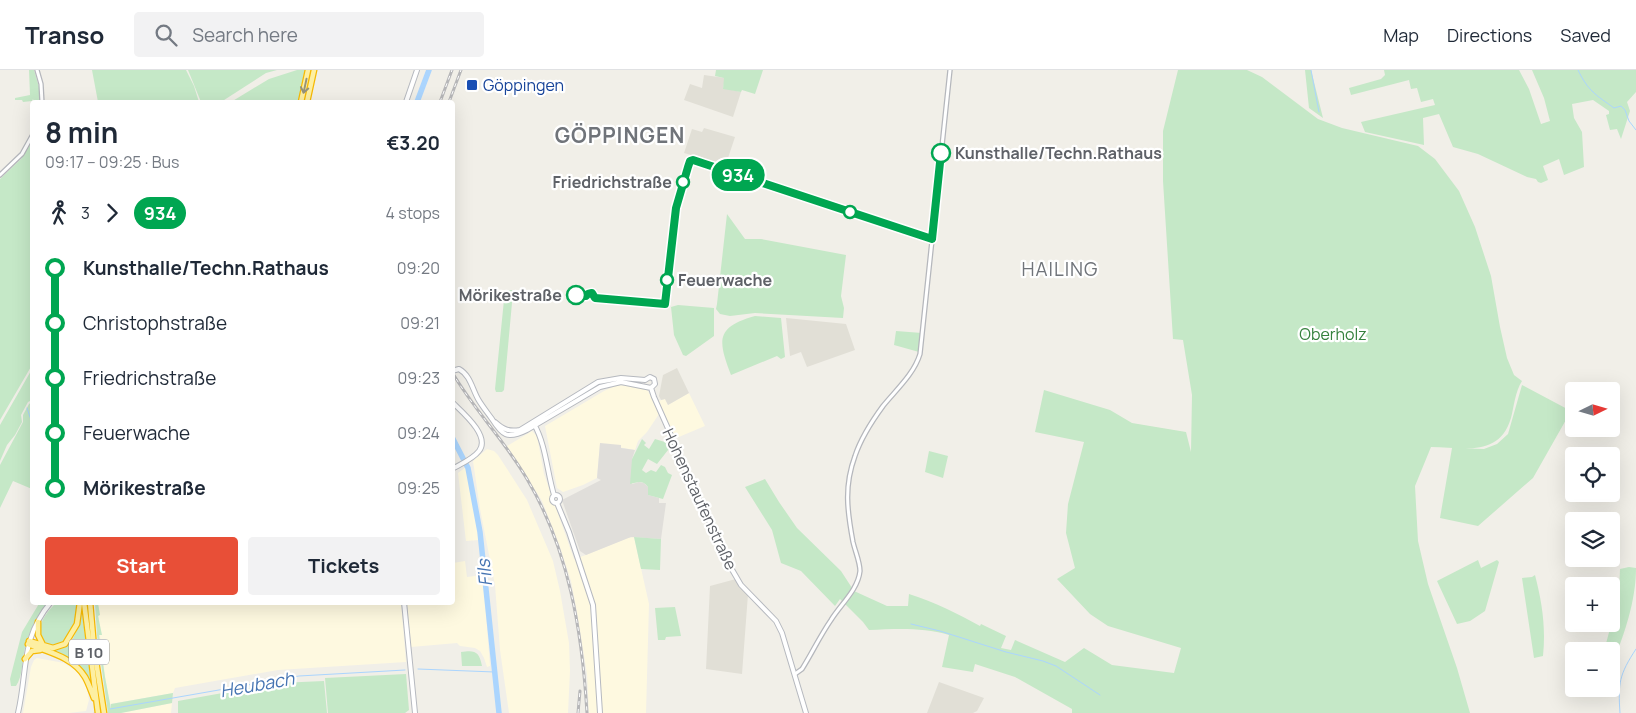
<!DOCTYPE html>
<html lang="en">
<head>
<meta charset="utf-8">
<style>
	:root { --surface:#fff; --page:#f2f2f3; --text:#1f2937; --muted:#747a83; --line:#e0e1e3; --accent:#e84f37 }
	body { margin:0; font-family:Manrope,sans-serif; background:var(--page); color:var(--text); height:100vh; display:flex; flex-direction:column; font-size:19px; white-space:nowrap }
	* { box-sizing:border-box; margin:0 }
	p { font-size:16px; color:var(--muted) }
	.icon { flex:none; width:28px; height:28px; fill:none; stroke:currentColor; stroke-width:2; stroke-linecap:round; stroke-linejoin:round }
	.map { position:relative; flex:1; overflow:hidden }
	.drawer { position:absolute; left:30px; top:30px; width:425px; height:505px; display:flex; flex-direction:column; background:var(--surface); border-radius:5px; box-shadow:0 5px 20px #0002 }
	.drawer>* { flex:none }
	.badge { padding:0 10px; border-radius:16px; font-size:18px; line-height:32px }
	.needle { width:32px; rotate:85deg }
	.fabs { position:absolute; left:1565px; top:312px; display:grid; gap:10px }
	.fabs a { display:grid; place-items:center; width:55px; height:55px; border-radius:5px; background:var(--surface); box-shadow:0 5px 20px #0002; font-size:25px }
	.map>.badge { position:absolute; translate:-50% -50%; box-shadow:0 0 0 2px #fff }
	.legs { display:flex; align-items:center; gap:8px; height:55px; padding:0 15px; font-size:16px }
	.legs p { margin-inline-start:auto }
	.head { display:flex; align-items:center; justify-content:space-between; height:85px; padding:0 15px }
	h1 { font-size:28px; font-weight:700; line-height:38px }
	.action { display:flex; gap:10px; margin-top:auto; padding:10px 15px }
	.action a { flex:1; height:58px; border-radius:5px; background:var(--accent); color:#fff; font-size:20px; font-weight:700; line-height:58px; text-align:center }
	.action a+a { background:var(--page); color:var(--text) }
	ul { padding:0 15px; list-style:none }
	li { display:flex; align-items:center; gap:18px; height:55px; font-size:19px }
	li i { display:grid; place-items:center; width:8px; height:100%; margin:0 6px; background:currentColor }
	li i::after { content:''; width:12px; height:12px; margin:-6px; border:4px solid; border-radius:50%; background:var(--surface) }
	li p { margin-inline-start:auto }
	li:first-child i { background:linear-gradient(#0000 50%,currentColor 0) }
	li:last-child i { background:linear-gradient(currentColor 50%,#0000 0) }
	header { display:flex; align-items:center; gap:30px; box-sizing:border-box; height:70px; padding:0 25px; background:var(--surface); border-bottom:1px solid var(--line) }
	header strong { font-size:24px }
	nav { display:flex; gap:28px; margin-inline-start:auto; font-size:18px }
	.search { width:350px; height:45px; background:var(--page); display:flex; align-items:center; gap:12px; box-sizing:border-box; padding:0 18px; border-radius:5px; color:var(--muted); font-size:19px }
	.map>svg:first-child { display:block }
	.commercial { fill:#fef9e0 }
	.industrial { fill:#e0deda }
	.education { fill:#e1dfd6 }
	.green { fill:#c5e8c7 }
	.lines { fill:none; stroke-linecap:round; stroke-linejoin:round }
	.stream { stroke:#abd5fe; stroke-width:1 }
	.river { stroke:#abd5fe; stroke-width:5.5 }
	.tertiary-casing { stroke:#b5b7bc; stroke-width:5.5 }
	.secondary-casing { stroke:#b6b9bf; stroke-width:6 }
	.trunk-casing { stroke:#f6b903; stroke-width:7 }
	.tertiary { stroke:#fff; stroke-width:3 }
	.secondary { stroke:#fff; stroke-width:4 }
	.trunk { stroke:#fdefa2; stroke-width:4.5 }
	.rail-casing { stroke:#b6b6b8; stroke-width:3 }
	.rail { stroke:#fff; stroke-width:1; stroke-dasharray:4; stroke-linecap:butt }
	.oneway { stroke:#96937c }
	.line-1-casing { stroke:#fff; stroke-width:11 }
	.line-1 { stroke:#00a651; stroke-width:8 }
	.transit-dot { fill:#1a4fb4; stroke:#fff; stroke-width:2 }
	.stop-1-dot { fill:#fff; stroke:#00a651; stroke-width:2.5 }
	.labels { text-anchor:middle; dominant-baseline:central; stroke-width:4.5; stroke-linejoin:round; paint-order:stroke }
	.shield { fill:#fff; stroke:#8f9195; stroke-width:1 }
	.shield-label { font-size:15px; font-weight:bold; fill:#5f6268 }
	.transit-label { font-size:16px; fill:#164399; stroke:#fff; text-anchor:start }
	.stop-label { font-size:16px; font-weight:bold; fill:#5f6268; stroke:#fff; text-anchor:start }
	.park-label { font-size:16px; fill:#35813d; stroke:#fff }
	.street-label { font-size:16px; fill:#5f6268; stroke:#fff }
	.water-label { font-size:18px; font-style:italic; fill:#4574b2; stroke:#fff }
	.quarter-label { font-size:19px; letter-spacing:1px; fill:#70747a; stroke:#fff }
	.district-label { font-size:21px; font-weight:bold; letter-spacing:1px; fill:#70747a; stroke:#fff }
</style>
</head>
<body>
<header>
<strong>Transo</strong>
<div class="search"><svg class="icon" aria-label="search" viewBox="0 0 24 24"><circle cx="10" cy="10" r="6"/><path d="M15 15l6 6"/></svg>Search here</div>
<nav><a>Map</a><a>Directions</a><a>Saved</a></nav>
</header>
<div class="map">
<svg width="1636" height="643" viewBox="0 0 1636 643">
	<rect width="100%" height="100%" fill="#f1efe8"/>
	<path class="commercial" d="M625 315 644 318 648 321 659 344 647 362 638 371 635 380 600 374 597 408 583 415 563 422 557 418 545 356 604 321 615 316Z
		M689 323 705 356 674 369 658 331 665 329 668 335Z
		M532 361 537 366 544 404 574 489 586 485 627 468 634 467 649 534 646 643H589L587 604 577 542 571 511 559 474 542 431 507 376Z
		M487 379 494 381 498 385 527 430 553 491 560 521 569 573 570 601 568 643H509L500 580 495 515 480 439 473 391Z
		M466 397 479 470 466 471 458 403Z
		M465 491 467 507 483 505 490 596 487 597 484 588 480 581 475 578 460 576 457 573 411 577 407 533 452 532 453 524H454L453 493Z
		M98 533H401L406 592 278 600 175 618 173 623 110 634 105 607 100 566Z
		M37 588 64 593 78 602 86 616 88 624 89 630 86 641 69 643H23L31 597 34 590Z
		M172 633 171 643H121Z"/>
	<path class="industrial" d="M600 373 621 375V378L635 380 632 389V414L639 412 644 413 648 417V425L659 428V433H666L661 469 631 467 586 485 580 481 562 430 601 410 597 408Z"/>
	<path class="education" d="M704 5 725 8 723 18 741 22 733 47 684 30 690 14 702 18Z
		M704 58 735 67 725 97 694 84 691 85 684 83 692 59 702 62Z
		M786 248 846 254 855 280 807 297 801 282 790 286Z
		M677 298 689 323 668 335 665 329 661 330 659 326 662 310 663 305Z
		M736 509 748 524 742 604 706 599 710 516Z
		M939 612 984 628 977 641 973 643H927Z"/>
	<path class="green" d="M29 0H34L39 17 40 32H34L33 29 32 31 23 32 22 30H15V28L30 25Z
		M92 0H186L194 16 199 32H98Z
		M188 0H277L266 3 221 32H201Z
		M297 0H305L298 32H231L269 9Z
		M716 0H763L755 24 742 20 741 22 723 19 724 8 715 6Z
		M1178 0H1247L1262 7 1318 49 1342 58 1418 76 1435 89 1459 121 1475 157 1491 206 1500 257 1507 288 1514 305 1522 311C1515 322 1514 336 1511 348 1499 388 1463 377 1431 377L1415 416 1418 471 1428 514 1457 598 1470 643H1072V639L1015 607 975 594 973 602 942 597 949 565C922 557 896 559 869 560L863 552 840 529 835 536 801 501 781 493 772 460 745 417 765 409 779 432 797 458 841 501 854 521 887 536H908L909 524C935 532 958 544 980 556L981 554 1006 566 1001 578 1011 580 1015 570 1065 592 1084 578 1112 595 1174 603 1181 578 1108 556 1090 544 1057 509 1075 498 1066 463 1068 434 1084 372 1035 362 1044 320 1110 340 1132 353 1186 362 1191 382 1192 325 1183 270 1173 269 1163 111V61Z
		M1305 0H1311L1323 48 1309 38Z
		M1384 0H1519L1529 19 1541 54 1550 51 1544 28 1532 0H1636V22L1627 32 1630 41 1621 69 1617 59 1610 60 1606 45 1609 44V41L1593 30 1572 34 1574 48 1582 62 1584 97 1564 105 1559 89 1543 96 1548 110 1541 113 1538 112 1536 109 1527 107 1478 84 1453 77 1439 44 1423 48 1424 75 1365 62 1361 52 1435 35 1433 29 1421 32 1417 18 1411 19 1409 10 1351 25 1349 18 1381 9 1385 5Z
		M32 72V295L0 350V109L21 89Z
		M727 144 745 169H761L846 185 841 226 844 238 843 248 755 243 730 246 720 244 716 239 717 234Z
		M505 220H512L513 222 504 320 502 322H496L495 319Z
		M678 235 714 238V266L686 286 683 285 674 265 671 237Z
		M755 246 781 248 785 287 781 289 777 286 731 305C718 271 715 257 755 246Z
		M896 261 922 263 919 282 894 275Z
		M32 299V330L28 332 21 345 22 352 15 365 7 375 0 391V355Z
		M1522 315 1571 341 1533 408 1478 456 1440 448 1452 378 1484 379 1497 374 1508 364Z
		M32 332V419L13 411 0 438V395L23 352V345L29 334Z
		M642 369 646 373 644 375 649 379 655 369 668 373 670 372 672 375 657 394 648 389 642 400 646 403 651 400 656 402 661 395 665 397 668 403 672 405 663 429 648 425V417C642 409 637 413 630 414L632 389Z
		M929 381 948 386 943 408 925 402Z
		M634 467 661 469 660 500 641 499Z
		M1478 490 1481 498 1497 490 1499 492 1485 541 1470 551 1457 554 1437 511Z
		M1629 497 1636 498C1636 531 1624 566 1611 597V581H1604L1619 525 1620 499Z
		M1535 505C1542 532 1546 557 1543 586L1534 588 1522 508 1532 507Z
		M40 532 47 533C37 546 29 561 25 578 22 589 23 606 16 616H11L10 609 22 562Z
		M56 533H79C77 549 73 559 64 573L52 576C28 567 44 544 56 533Z
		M95 533H98L100 545 98 546 102 565H99L105 607 111 639V634L173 623 172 633 121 643H108L97 565Z
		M675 537 681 566 666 567 665 570H658L655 538Z
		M82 541 91 613 81 599 34 573C41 574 57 578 63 577 75 574 80 551 82 541Z
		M461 582C475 580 479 581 482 596H462Z
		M406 604 409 640 405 643H328L325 608Z
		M324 611 327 643H178V631L279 613Z"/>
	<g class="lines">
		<path class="stream" d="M1311 0 1319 42
			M1578 0C1588 21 1596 25 1614 38L1621 36 1625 40 1629 51 1636 60
			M27 338 32 353
			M911 554 940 561 1006 582 1043 591 1056 596 1100 625
			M418 599 494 602
			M110 639 299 606 405 600
			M94 643H95
			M1620 643C1618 613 1619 605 1636 579"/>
		<path class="river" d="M417 32 429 0
			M452 367 468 398 480 462 499 643"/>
		<defs>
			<path id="tertiary" d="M37 0 41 14 42 32
				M0 105 22 84 32 66
				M795 604 802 599C812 583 820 566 831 550 840 535 858 520 860 501 860 492 855 481 853 472 847 440 844 416 855 386 861 368 872 351 883 336 896 320 914 304 920 284L950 0"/>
			<path id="secondary" d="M406 32 417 0
				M452 301 459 299C470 305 472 318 478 329 482 336 487 342 492 349 502 365 507 370 527 360L600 317 621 312 651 318
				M645 310 650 307 654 309 655 314 651 318
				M651 318 654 327 727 491 741 515 776 551 782 563 806 643
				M452 332C462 342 491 366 479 381 473 389 461 394 452 399
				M495 352C503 359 508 362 520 360L598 312 621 308 645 310
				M534 354C546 375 547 402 554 425
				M552 429a4 4 0 1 1 8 0a4 4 0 1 1-8 0Z
				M557 433 569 462 593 535 600 643
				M404 532 415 643
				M18 643C28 600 20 569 51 532"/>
			<path id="trunk" d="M301 32 308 0
				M307 32 314 0
				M84 532 98 643
				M90 532 94 578 104 643
				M38 552V565L43 575
				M29 571 53 578 65 574 77 554 80 532
				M28 574C48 582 73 587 85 607 89 614 91 621 94 628
				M25 589 32 581 40 580"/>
		</defs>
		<use href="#tertiary" class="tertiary-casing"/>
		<use href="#secondary" class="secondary-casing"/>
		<use href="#trunk" class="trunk-casing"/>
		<use href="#tertiary" class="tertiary"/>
		<use href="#secondary" class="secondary"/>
		<use href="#trunk" class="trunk"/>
		<defs>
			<path id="rail" d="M440 32 452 0
				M449 32 461 0
				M452 302C474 340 505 371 527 409 569 480 582 561 587 643
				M578 643 580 621"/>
		</defs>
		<use href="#rail" class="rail-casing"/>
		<use href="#rail" class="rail"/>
	</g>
	<defs><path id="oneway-shaft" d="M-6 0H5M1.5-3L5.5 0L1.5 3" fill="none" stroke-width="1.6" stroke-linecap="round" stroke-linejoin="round" transform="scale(1.25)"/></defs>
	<use class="oneway" href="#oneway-shaft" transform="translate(305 16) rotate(102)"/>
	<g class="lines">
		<defs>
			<path id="line-1" d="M576 225 586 226 588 224 592 223 595 228 665 234 676 138 688 97 690 91 693 90 932 169 941 83"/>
		</defs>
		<use href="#line-1" class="line-1-casing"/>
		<use href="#line-1" class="line-1"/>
	</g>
	<rect class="transit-dot" x="466" y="9" width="12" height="12" rx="2.5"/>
	<g class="stop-1-dot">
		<circle cx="941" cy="83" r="9"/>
		<circle cx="683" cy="112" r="6"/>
		<circle cx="850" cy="142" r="6"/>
		<circle cx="667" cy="210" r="6"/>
		<circle cx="576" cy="225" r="9"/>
	</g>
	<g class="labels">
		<rect class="shield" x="69" y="569.5" width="40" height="25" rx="4"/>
		<g class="shield-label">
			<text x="89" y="582">B 10</text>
		</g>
		<g class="transit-label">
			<text x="483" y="15">Göppingen</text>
		</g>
		<g class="stop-label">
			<text x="955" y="83">Kunsthalle/Techn.Rathaus</text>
			<text x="672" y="112" text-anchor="end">Friedrichstraße</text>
			<text x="678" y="210">Feuerwache</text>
			<text x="562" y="225" text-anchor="end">Mörikestraße</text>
		</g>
		<g class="park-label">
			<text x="1333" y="264">Oberholz</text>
		</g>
		<g class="street-label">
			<text transform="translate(700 429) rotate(65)">Hohenstaufenstraße</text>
		</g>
		<g class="water-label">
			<text transform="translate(484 503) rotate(-96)">Fils</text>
			<text transform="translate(257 614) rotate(-10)">Heubach</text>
		</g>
		<g class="quarter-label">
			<text x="1060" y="199">HAILING</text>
		</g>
		<g class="district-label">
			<text x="620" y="65">GÖPPINGEN</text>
		</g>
	</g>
</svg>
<div class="fabs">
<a><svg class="needle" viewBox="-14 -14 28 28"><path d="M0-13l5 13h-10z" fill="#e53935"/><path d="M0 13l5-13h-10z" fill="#747a83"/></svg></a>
<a><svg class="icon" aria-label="locate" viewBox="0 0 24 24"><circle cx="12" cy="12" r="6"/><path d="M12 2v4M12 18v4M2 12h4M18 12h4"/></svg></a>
<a><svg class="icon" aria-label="layers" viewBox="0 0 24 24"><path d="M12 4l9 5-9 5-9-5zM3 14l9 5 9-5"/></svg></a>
<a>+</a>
<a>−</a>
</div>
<b class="badge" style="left:738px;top:105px;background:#00a651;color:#fff">934</b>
<section class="drawer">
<div class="head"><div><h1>8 min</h1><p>09:17 – 09:25 · Bus</p></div><b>€3.20</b></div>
<div class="legs"><svg class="icon" aria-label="walk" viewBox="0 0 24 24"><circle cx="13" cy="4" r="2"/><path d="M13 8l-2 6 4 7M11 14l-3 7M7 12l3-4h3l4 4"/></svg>3<svg class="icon" aria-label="forward" viewBox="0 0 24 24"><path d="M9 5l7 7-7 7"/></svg><b class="badge" style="background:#00a651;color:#fff">934</b><p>4 stops</p></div>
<ul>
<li><i style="color:#00a651"></i><b>Kunsthalle/Techn.Rathaus</b><p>09:20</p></li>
<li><i style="color:#00a651"></i><span>Christophstraße</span><p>09:21</p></li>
<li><i style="color:#00a651"></i><span>Friedrichstraße</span><p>09:23</p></li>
<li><i style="color:#00a651"></i><span>Feuerwache</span><p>09:24</p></li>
<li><i style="color:#00a651"></i><b>Mörikestraße</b><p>09:25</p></li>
</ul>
<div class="action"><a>Start</a><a>Tickets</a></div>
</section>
</div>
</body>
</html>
